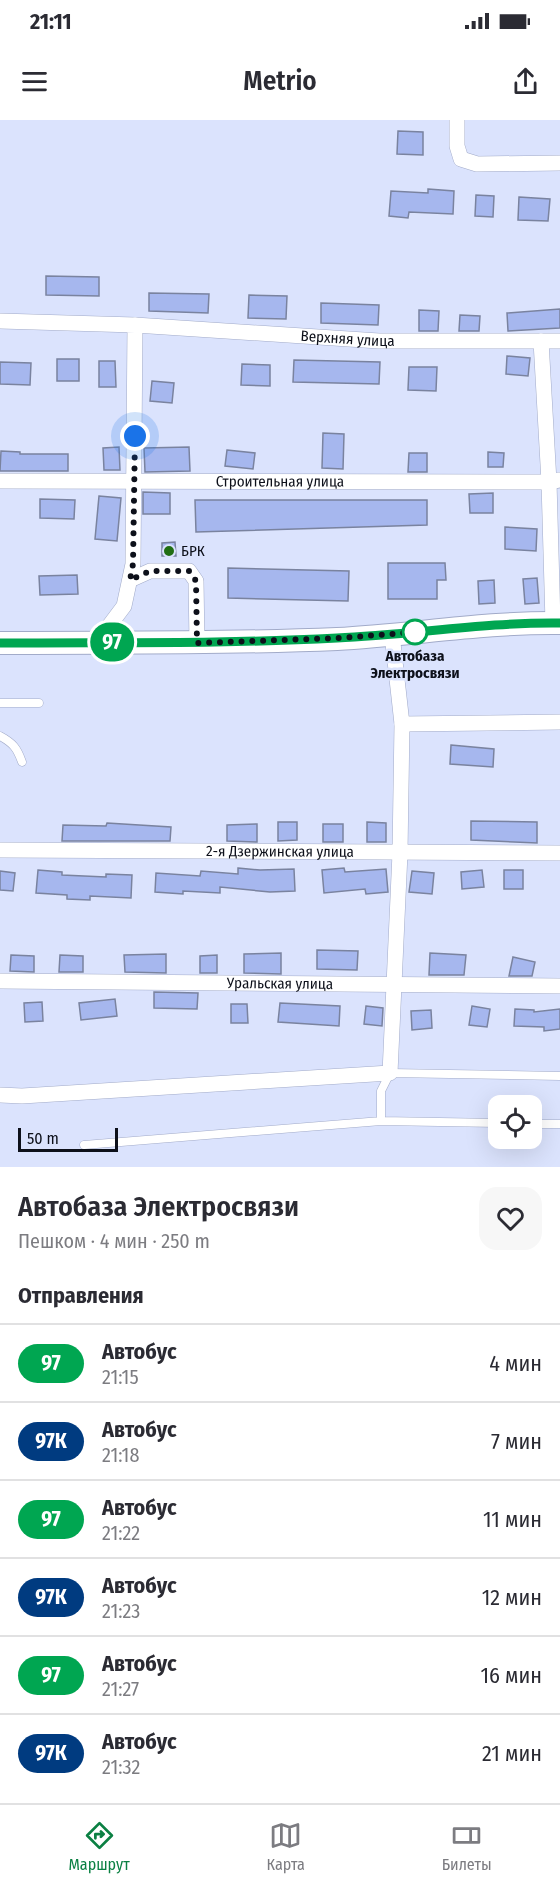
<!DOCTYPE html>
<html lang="ru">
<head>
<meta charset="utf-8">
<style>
	:root { --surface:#fff; --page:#f7f7f7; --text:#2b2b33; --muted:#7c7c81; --line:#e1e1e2; --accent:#0b8043 }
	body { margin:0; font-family:"Fira Sans Condensed",sans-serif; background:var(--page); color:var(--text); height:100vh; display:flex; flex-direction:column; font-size:22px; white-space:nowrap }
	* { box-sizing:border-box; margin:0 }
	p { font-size:20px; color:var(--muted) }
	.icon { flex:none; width:33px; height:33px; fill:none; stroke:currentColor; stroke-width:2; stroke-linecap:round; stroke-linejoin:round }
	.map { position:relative; height:1047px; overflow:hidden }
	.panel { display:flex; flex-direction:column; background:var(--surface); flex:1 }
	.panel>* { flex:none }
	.badge { padding:0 12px; border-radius:20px; font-size:21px; line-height:39px }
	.buttons { position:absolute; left:488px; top:975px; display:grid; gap:12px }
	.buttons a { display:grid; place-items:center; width:54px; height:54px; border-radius:12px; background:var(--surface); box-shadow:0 6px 24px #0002; font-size:30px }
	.scale { position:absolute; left:18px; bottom:15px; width:100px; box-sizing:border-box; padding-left:6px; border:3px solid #0d101a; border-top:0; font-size:16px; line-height:21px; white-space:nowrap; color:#0d101a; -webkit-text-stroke:4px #dbe3fd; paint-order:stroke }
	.you { position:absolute; width:30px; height:30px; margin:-15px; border:4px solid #fff; border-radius:50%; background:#1a73e8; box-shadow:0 0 0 9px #1a73e833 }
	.map>.badge { position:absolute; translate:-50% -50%; box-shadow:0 0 0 3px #fff }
	h2 { padding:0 18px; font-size:22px; line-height:54px }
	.round { display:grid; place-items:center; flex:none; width:63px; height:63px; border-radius:18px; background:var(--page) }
	.summary { display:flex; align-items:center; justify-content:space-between; height:102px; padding:0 18px }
	h1 { font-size:28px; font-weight:600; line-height:45px }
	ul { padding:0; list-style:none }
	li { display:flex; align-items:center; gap:18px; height:78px; padding:0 18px; border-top:2px solid var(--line) }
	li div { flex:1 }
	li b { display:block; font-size:22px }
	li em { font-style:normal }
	li .badge { min-width:66px; font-weight:700; text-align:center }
	.status { display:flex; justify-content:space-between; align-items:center; height:42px; padding:0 30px; background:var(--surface); direction:ltr }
	.status svg { height:16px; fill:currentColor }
	header { display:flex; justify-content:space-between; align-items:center; height:78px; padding:0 18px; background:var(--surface); font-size:27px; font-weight:600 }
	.menu { display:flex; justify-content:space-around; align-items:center; height:84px; border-top:2px solid var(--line); background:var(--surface); font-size:16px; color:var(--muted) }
	.menu a { display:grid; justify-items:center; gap:3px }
	.menu .active { color:var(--accent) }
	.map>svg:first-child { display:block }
	.building { fill:#a6b7ee; stroke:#7a839f; stroke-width:1.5 }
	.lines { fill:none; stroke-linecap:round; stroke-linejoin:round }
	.lane-casing { stroke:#a2abc9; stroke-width:9 }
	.street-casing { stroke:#a2abc9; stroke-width:16 }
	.secondary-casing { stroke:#a2abc9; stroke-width:24 }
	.lane { stroke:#fff; stroke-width:8 }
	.street { stroke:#fff; stroke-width:15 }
	.secondary { stroke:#fff; stroke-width:22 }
	.line-casing { stroke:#fff; stroke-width:14 }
	.line { stroke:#00a651; stroke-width:9 }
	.walk { stroke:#0d101a; stroke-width:6; stroke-dasharray:0 10.8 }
	.poi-dot { fill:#206e13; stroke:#dbe3fd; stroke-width:2 }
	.stop-dot { fill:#fff; stroke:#00a651; stroke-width:3 }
	.labels { text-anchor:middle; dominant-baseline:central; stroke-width:5; stroke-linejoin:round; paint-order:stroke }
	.street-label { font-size:15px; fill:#0d101a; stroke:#dbe3fd }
	.poi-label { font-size:15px; fill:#0d101a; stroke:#dbe3fd; text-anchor:start }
	.stop-label { font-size:15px; font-weight:bold; fill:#0d101a; stroke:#dbe3fd }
</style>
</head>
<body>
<div class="status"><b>21:11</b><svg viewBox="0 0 49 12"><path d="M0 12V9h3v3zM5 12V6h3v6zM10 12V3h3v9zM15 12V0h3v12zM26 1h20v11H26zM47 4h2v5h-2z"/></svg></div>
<header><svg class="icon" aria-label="menu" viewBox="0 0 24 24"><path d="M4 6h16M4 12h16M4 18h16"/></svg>Metrio<svg class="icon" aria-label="share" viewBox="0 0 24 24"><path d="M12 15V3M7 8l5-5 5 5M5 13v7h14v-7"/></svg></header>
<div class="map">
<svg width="560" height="1047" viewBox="0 0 560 1047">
	<rect width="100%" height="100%" fill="#dbe3fd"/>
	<path class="building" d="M398 11 423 12V35L397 34Z
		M428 69 454 71 453 94 409 92 408 98 389 96 391 71 428 73Z
		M476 75 494 76 493 97 475 96Z
		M519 77 550 79 548 101 518 100Z
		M46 156 99 157V176L46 175Z
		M149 173 209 174 208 193 149 191Z
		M249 175 287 176 286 199 248 198Z
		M321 183 379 185 378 205 321 203Z
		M560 189V208L508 211 507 193Z
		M419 190 439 191 438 211H419Z
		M460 195 480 196 479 211H459Z
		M507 236 530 238 528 256 506 254Z
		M57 239H79V261H57Z
		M294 240 380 242 379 264 293 262Z
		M99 241H115L116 267H99Z
		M0 242 31 243 30 265 0 264Z
		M242 244 270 245V266L241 265Z
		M409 247H437L436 271 408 270Z
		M152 261 174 263 172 283 150 281Z
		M323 313 344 314 343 349 322 348Z
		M119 327 120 350H104L103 328Z
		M189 327 190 351 145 352 144 328Z
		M227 330 255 333 253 349 225 346Z
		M1 331 20 332V334H68V351H0Z
		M488 332 504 333 503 347H488Z
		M409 333H427V352H408Z
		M143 372 170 373V394H143Z
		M493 373V393H470L469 374Z
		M99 376 121 378 117 421 95 419Z
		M40 379 75 380 74 399 40 398Z
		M195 380H427V405L196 412Z
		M505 407 537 409 536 431 505 429Z
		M175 422 176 436H162V423Z
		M388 443H445L446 460H437V479H388Z
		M228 448 349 451 348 481 228 478Z
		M77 455 78 474 40 475 39 456Z
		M537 458 539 483 525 484 523 459Z
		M494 460 495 483 479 484 478 461Z
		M451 625 494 629 493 647 450 644Z
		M471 701 537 702V723L471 720Z
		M278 702H297V720L278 721Z
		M367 702 386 703V722H367Z
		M107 703 171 707 170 721H62L63 705 106 706Z
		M257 704V722L227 721V705Z
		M323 704H343V722H323Z
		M238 748 260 750 294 749 295 771 270 772 220 767V773L183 771V774L155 772 156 753 200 756 201 751 238 754Z
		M344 748 345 752 386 749 388 772 366 774 365 769 324 773 322 750Z
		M38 750 62 752V755L106 757V754L132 755 131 778 90 776V780L67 779V775L36 773Z
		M482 750 484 767 462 769 461 752Z
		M504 750H523V769H504Z
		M0 751 15 753 13 771 0 770Z
		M412 751 434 753 432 774 409 772Z
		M317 830 358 831 357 850 317 849Z
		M281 833V854L244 853V834Z
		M430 833 466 835 464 855H429Z
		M166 834V853L125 852 124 835Z
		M11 835 34 836V852L10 851Z
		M60 835 83 836V852H59Z
		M217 835V853H200V836Z
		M513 837 535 842 532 856H509Z
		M154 872 198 873 197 889 154 888Z
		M115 879 117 896 81 900 79 883Z
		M42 882 43 901 25 902 24 883Z
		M280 883 340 886 339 906 278 902Z
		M231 884H247L248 903H231Z
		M366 886 383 888 382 906 364 904Z
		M472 886 490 889 487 907 469 905Z
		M515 889 534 890V892L560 889V909L544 911V907L514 906Z
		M431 890 432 908 412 910 411 891Z"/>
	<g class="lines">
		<defs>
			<path id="lane" d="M0 583H39
				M0 616C13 623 17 628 22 642
				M381 1001V971L390 953 560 956
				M531 1004H560
				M84 1025 381 1001 498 1003"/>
			<g id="street">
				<path d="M457 0V26L461 39 477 44 560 43"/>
				<path d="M0 201 135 205 133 444 124 486 97 522"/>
				<path id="s1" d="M135 205 379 221H560"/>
				<path d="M541 221 549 362 553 503"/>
				<path id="s2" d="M0 361 549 362 560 360"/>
				<path d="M130 460 150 451H189L196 461 197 523"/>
				<path d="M402 604 560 602"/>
				<path id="s3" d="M0 730 560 733"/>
				<path id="s4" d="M0 861 560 866"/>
				<path d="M0 975 22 976 390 953 400 733 402 604 392 514"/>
			</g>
			<path id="secondary" d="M0 523C112 522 225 524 337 519 411 515 486 502 560 503"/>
		</defs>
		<use href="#lane" class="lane-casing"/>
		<use href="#street" class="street-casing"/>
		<use href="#secondary" class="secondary-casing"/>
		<use href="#lane" class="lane"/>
		<use href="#street" class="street"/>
		<use href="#secondary" class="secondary"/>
	</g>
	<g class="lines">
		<defs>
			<path id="line" d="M0 523C113 522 225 524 337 518 411 515 486 502 560 503"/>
		</defs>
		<use href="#line" class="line-casing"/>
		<use href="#line" class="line"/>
		<path class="walk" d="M135 316 133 444 130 460 150 451H189L196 461 197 523 340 518 417 512H415"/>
	</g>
	<circle class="poi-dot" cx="169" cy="431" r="6"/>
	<circle class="stop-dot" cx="415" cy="512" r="12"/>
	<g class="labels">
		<g class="street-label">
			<text stroke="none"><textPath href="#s1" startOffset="213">Верхняя улица</textPath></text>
			<text stroke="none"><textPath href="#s2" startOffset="280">Строительная улица</textPath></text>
			<text stroke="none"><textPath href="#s3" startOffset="280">2-я Дзержинская улица</textPath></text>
			<text stroke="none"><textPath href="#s4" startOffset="280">Уральская улица</textPath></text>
		</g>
		<g class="poi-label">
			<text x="181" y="431">БРК</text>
		</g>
		<g class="stop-label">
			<text x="415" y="536">Автобаза<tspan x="415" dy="17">Электросвязи</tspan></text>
		</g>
	</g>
</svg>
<div class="buttons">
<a><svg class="icon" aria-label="locate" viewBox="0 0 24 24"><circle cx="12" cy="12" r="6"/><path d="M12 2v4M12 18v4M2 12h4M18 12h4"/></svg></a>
</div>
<div class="scale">50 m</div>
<div class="you" style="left:135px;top:316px"></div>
<b class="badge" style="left:112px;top:522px;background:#00a651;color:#fff">97</b>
</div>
<section class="panel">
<div class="summary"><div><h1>Автобаза Электросвязи</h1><p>Пешком · 4 мин · 250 m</p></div><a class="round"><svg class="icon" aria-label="heart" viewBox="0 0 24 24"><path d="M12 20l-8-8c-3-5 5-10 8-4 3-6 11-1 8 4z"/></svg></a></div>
<h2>Отправления</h2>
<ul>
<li><span class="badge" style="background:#00a651;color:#fff">97</span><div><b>Автобус</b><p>21:15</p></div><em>4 мин</em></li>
<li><span class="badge" style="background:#003b80;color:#fff">97К</span><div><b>Автобус</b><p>21:18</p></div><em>7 мин</em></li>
<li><span class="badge" style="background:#00a651;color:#fff">97</span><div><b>Автобус</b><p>21:22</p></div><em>11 мин</em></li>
<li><span class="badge" style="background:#003b80;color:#fff">97К</span><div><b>Автобус</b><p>21:23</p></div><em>12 мин</em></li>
<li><span class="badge" style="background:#00a651;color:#fff">97</span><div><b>Автобус</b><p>21:27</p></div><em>16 мин</em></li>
<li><span class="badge" style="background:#003b80;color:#fff">97К</span><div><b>Автобус</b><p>21:32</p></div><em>21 мин</em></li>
</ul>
</section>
<nav class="menu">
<a class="active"><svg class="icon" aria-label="directions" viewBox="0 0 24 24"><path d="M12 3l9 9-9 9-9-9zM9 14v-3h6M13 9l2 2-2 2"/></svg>Маршрут</a>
<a><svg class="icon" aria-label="map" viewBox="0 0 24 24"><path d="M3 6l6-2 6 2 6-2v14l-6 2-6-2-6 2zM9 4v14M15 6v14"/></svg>Карта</a>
<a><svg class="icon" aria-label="tickets" viewBox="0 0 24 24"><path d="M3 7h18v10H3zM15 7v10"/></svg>Билеты</a>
</nav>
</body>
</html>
